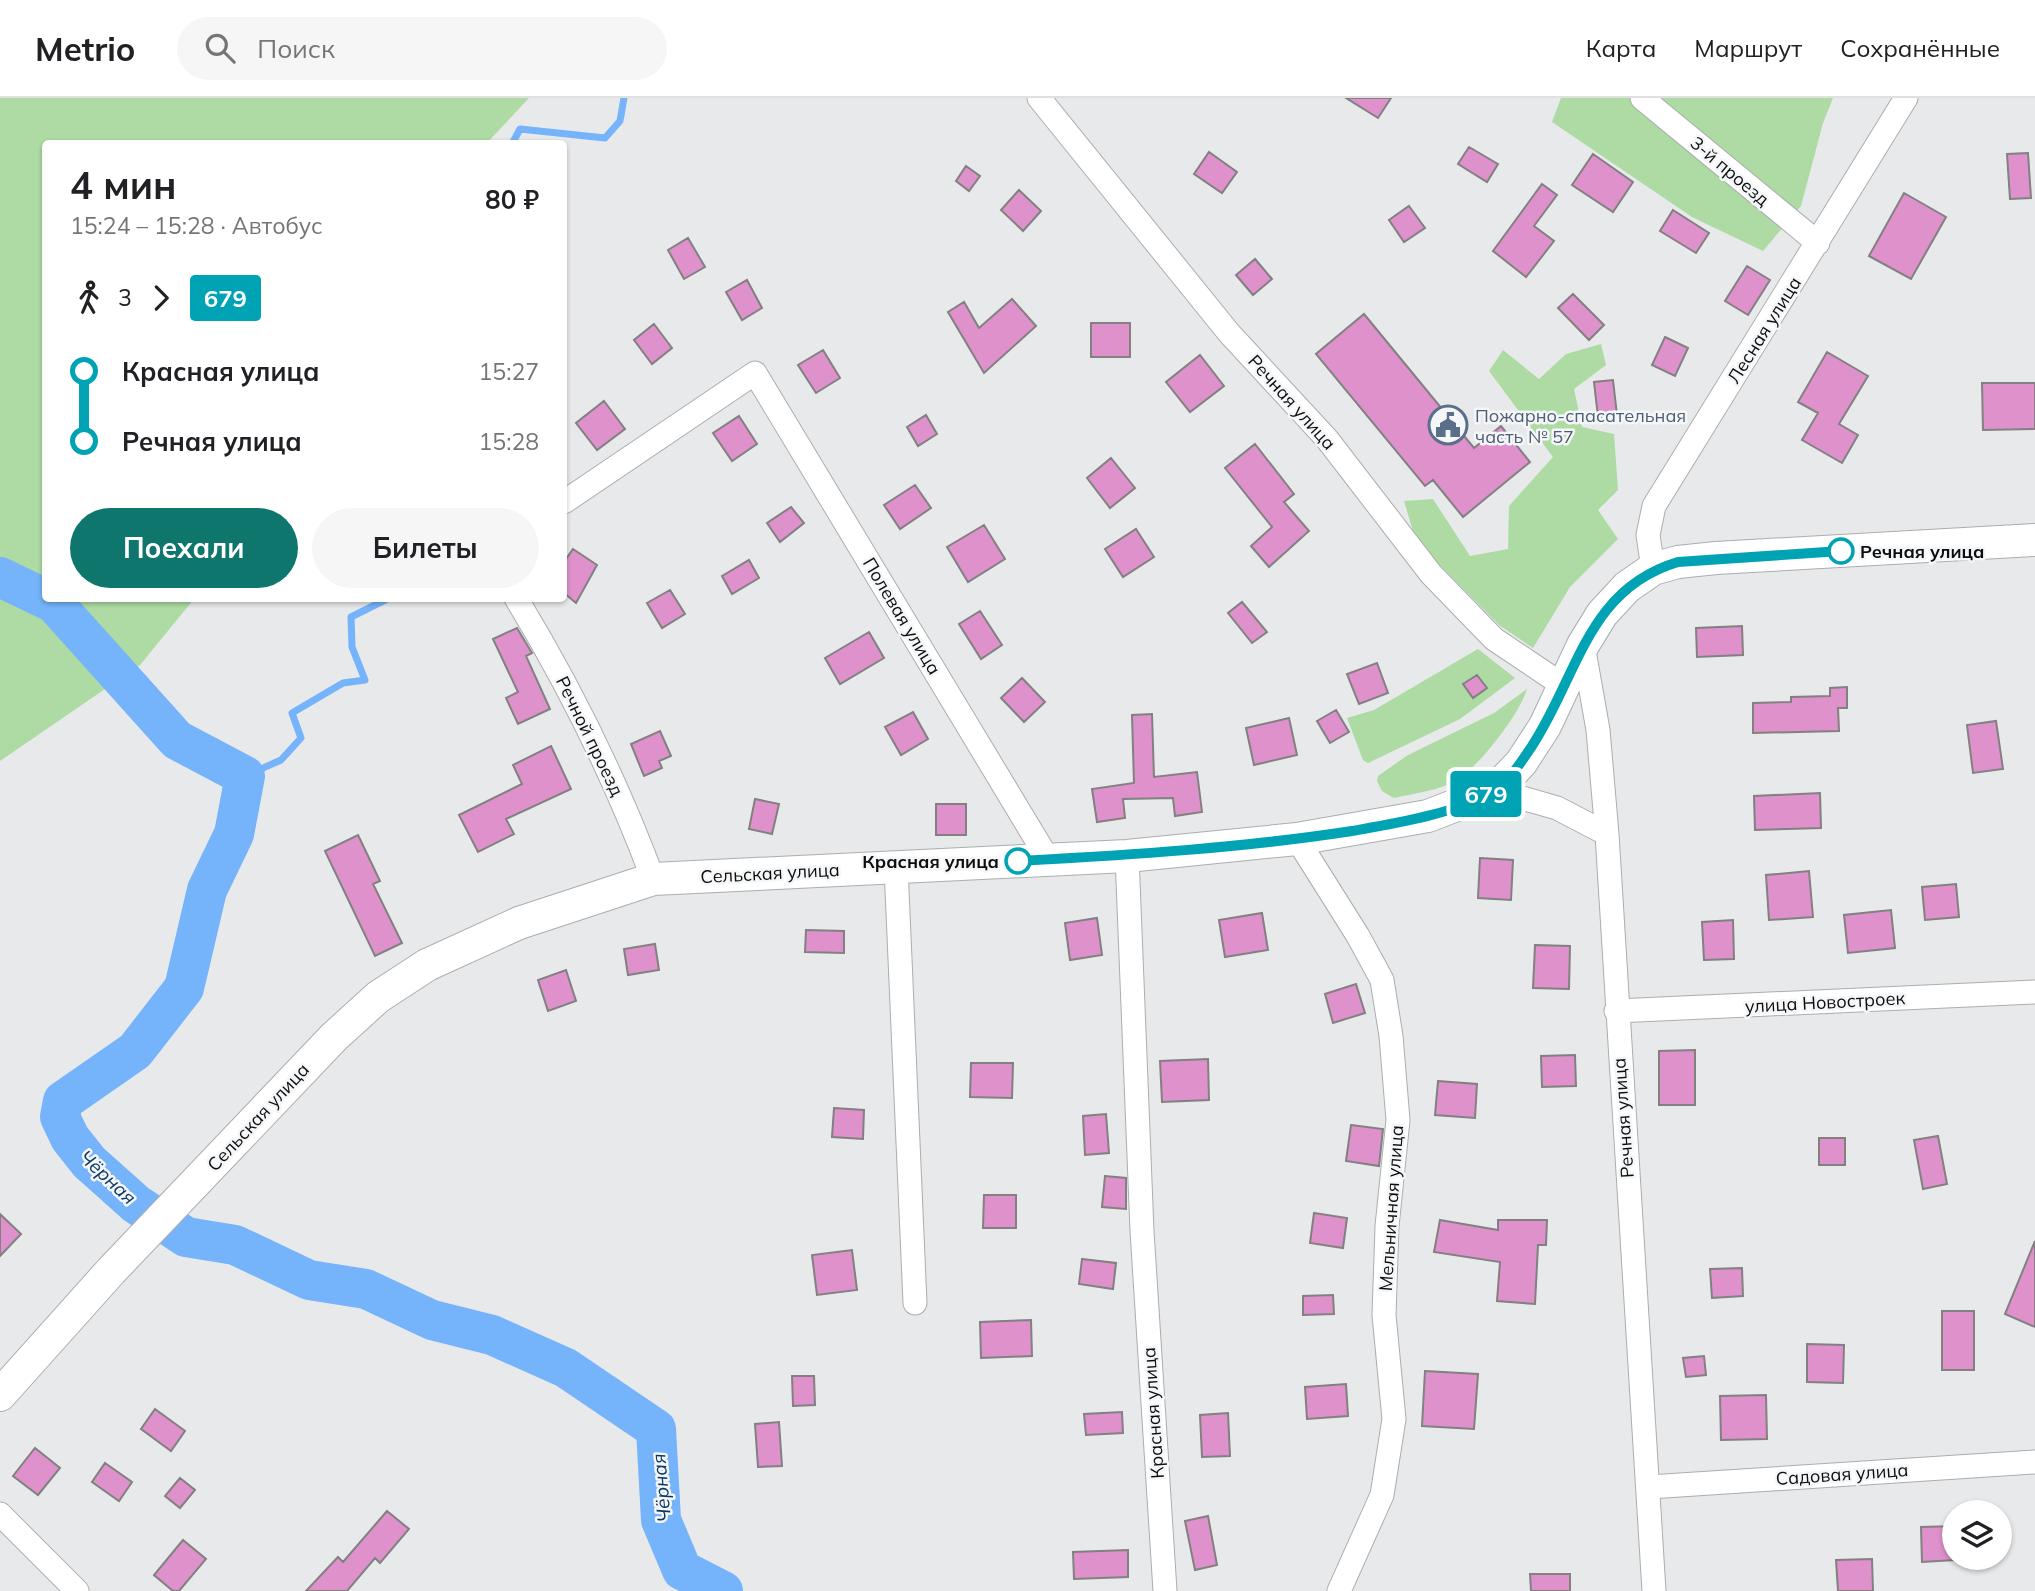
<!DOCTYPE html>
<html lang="ru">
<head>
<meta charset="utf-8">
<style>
	:root { --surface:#fff; --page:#f6f6f6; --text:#202124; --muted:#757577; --line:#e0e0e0; --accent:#0f766e }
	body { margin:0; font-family:Mulish,sans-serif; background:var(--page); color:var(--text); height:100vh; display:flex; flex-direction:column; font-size:26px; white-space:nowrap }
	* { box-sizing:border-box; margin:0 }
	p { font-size:23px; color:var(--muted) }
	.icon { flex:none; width:38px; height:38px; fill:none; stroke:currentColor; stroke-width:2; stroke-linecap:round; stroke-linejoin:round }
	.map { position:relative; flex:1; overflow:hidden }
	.details { position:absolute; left:42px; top:42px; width:525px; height:462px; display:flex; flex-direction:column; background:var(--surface); border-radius:7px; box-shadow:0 2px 5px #0004 }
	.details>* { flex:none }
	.badge { padding:0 14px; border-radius:5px; font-size:24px; line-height:46px }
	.controls { position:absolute; left:1942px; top:1402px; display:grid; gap:14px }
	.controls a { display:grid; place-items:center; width:70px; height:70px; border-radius:50%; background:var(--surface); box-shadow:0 2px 5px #0004; font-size:35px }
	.map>.badge { position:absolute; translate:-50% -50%; box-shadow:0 0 0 4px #fff }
	.legs { display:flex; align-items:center; gap:10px; height:77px; padding:0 28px; font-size:23px }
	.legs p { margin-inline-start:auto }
	.head { display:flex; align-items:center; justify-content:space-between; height:119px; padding:0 28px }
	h1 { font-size:38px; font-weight:700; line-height:52px }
	.cta { display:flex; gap:14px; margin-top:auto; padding:14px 28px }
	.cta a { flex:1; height:80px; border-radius:42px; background:var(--accent); color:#fff; font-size:28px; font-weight:700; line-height:80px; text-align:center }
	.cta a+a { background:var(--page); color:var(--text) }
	ul { padding:0 28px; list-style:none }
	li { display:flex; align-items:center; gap:24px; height:70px; font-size:26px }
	li i { display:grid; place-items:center; width:10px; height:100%; margin:0 9px; background:currentColor }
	li i::after { content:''; width:18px; height:18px; margin:-9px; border:5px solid; border-radius:50%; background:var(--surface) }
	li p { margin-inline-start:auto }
	li:first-child i { background:linear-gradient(#0000 50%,currentColor 0) }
	li:last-child i { background:linear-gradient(currentColor 50%,#0000 0) }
	header { display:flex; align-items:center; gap:42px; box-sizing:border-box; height:98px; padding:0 35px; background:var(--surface); border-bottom:2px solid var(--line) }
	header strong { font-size:33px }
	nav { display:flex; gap:38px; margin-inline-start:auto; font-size:24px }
	.search { width:490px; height:63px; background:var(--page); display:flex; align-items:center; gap:18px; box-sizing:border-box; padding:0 24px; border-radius:38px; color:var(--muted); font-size:26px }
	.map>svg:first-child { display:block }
	.green { fill:#addba3 }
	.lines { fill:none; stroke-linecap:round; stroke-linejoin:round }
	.stream { stroke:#75b3fa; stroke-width:7 }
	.river { stroke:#75b3fa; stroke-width:40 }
	.building { fill:#df91cc; stroke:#828081; stroke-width:2 }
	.minor-casing { stroke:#abadaf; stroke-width:25 }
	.secondary-casing { stroke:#abadaf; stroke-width:34 }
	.minor { stroke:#fff; stroke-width:23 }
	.secondary { stroke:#fff; stroke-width:32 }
	.line-1-casing { stroke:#fff; stroke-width:16 }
	.line-1 { stroke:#00a3b4; stroke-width:10 }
	.stop-1-dot { fill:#fff; stroke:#00a3b4; stroke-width:3.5 }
	.labels { text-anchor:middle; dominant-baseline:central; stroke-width:5; stroke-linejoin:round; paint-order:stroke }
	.street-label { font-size:18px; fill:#0d0d0e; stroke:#f4f6f8 }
	.service-label { font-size:18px; fill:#4e5e75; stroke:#f4f6f8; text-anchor:start }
	.stop-label { font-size:18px; font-weight:bold; fill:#0d0d0e; stroke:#f4f6f8; text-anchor:start }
	.water-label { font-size:19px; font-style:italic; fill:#093662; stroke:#f4f6f8 }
</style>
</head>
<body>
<header>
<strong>Metrio</strong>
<div class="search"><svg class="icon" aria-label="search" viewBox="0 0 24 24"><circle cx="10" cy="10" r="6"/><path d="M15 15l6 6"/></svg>Поиск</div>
<nav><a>Карта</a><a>Маршрут</a><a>Сохранённые</a></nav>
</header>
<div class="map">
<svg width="2035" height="1493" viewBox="0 0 2035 1493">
	<rect width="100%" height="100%" fill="#e7e9eb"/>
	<path class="green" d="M0 0H529L487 45 46 46V500L194 501 140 567 0 663Z
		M1561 0H1833L1823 25 1801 108 1763 153 1692 119 1552 24Z
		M1601 246 1606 267 1574 291 1582 329 1614 336 1618 392 1598 412 1618 441 1570 489 1533 550 1499 527 1416 443 1404 403 1433 401 1470 458 1508 451 1509 408 1553 359 1489 273 1503 252 1539 281 1566 256Z
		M1478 551 1515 580 1460 621 1368 665 1363 662 1347 620 1374 612Z
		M1527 591C1519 617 1480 667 1457 682 1439 693 1414 695 1394 700L1382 693 1377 683 1378 678 1408 657 1494 615Z"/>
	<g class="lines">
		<path class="stream" d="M512 46 520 31 605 40 620 23 624 0
			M245 678 281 662 301 640 292 615 343 585 365 582 352 549 351 519 389 500"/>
		<path class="river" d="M0 479 54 505 177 642 245 678 234 736 207 792 184 890 135 953 63 1003 60 1019 70 1040 89 1064 136 1106 186 1139 235 1147 309 1182 366 1191 432 1222 492 1237 566 1270 656 1331 661 1422 682 1472 723 1493"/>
	</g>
	<path class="building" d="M1346 0H1391L1378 20Z
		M1469 49 1498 66 1487 84 1458 66Z
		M1209 54 1237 74 1222 95 1194 76Z
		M2028 55 2031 100 2010 101 2007 56Z
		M1593 56 1633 84 1613 114 1572 87Z
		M966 68 980 78 969 93 956 83Z
		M1542 86 1557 97 1534 128 1554 143 1526 179 1493 153Z
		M1019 92 1041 113 1023 133 1001 112Z
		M1904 95 1946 119 1911 181 1869 158Z
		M1409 108 1425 130 1404 144 1389 122Z
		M1673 112 1709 135 1696 155 1660 133Z
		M688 140 705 169 684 181 668 152Z
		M1255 161 1272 181 1253 197 1236 177Z
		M1747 168 1770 182 1748 217 1725 203Z
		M747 182 762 210 742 222 726 194Z
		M1573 196 1604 227 1589 242 1558 210Z
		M1012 201 1036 228 984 275 948 214 964 204 979 230Z
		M1364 216 1474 350 1501 328 1530 364 1463 419 1433 382 1425 388 1316 256Z
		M1091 225H1130V259H1091Z
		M654 226 672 250 652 266 634 242Z
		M1665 239 1688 250 1675 278 1652 267Z
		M823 252 840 280 816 295 798 267Z
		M1827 254 1868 278 1839 326 1858 337 1842 365 1802 342 1818 315 1798 304Z
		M1200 257 1224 288 1190 314 1166 284Z
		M1613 282 1617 317 1598 319 1594 284Z
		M1982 285H2035V331L1983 332Z
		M604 303 625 331 597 352 576 325Z
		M926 317 937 336 918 348 907 329Z
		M739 318 757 346 732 363 713 335Z
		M1255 346 1294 396 1284 404 1309 433 1269 469 1251 448 1272 429 1225 370Z
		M1111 360 1135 390 1110 410 1087 380Z
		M915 387 931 410 900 431 884 407Z
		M791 409 804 425 780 444 767 425Z
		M984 427 1005 461 968 484 947 449Z
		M1136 431 1154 459 1123 479 1105 451Z
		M573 451 597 467 576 505 564 495V464Z
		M749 462 759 480 732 496 722 478Z
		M670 492 685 516 662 530 647 505Z
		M1242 504 1267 534 1252 545 1228 515Z
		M980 513 1002 547 981 561 959 526Z
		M1742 528 1743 557 1697 559 1696 530Z
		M517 530 532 555 526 558 550 611 518 626 506 600 518 594 493 541Z
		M869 534 884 560 840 586 825 560Z
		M1377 565 1388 595 1359 606 1347 576Z
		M1477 577 1487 590 1473 600 1463 586Z
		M1022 580 1045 604 1024 624 1001 600Z
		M1847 589V610H1838L1839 633 1753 635V605L1791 604V599L1830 598V590Z
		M1336 612 1349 634 1330 645 1317 623Z
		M913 614 928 641 901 657 885 629Z
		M1152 616 1154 679 1197 674 1202 714 1175 718 1173 700 1123 701 1125 720 1097 724 1092 691 1134 685 1132 617Z
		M1289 620 1297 657 1254 667 1246 630Z
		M1996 623 2003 671 1973 675 1967 627Z
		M660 633 671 658 659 663 662 670 644 678 631 646Z
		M551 648 571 691 506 721 514 736 478 754 459 717 522 686 513 667Z
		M1820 695 1821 730 1755 732 1754 698Z
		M755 701 779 706 772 736 749 731Z
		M936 706H966V737H936Z
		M358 737 380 783 373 786 402 845 375 858 325 753Z
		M1480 760 1513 762 1511 802 1478 800Z
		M1809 773 1813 819 1769 822 1766 777Z
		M1956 786 1959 819 1925 822 1922 789Z
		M1891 812 1895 850 1848 855 1844 817Z
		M1262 815 1268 852 1225 859 1219 822Z
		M1097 820 1102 857 1070 862 1065 825Z
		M1733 822 1734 861 1704 862 1702 824Z
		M806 832 844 833V855L805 854Z
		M655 846 659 872 628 877 624 851Z
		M1535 847 1570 848 1569 891 1533 890Z
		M566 872 576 903 548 913 538 882Z
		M1356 886 1365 915 1333 925 1325 896Z
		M1695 952V1007H1659V953Z
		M1575 957 1576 988 1542 989 1541 958Z
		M1208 961 1209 1002 1162 1004 1160 963Z
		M971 965H1013L1012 1000 970 999Z
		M1438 983 1477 986 1475 1020 1435 1017Z
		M834 1010 864 1012 863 1041 832 1039Z
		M1106 1016 1109 1055 1085 1057 1083 1018Z
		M1351 1027 1383 1031 1379 1068 1346 1063Z
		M1938 1038 1947 1086 1923 1091 1914 1042Z
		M1819 1040H1845V1067H1819Z
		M1105 1078 1126 1080V1111L1102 1109Z
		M984 1097H1016V1130H983Z
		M1314 1115 1347 1120 1343 1150 1310 1145Z
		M0 1116 21 1136 0 1158Z
		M1440 1122 1498 1132V1122H1547L1546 1147H1538L1535 1206 1497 1203 1500 1164 1434 1154Z
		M2035 1143V1229L2005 1216Z
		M852 1152 857 1192 817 1197 812 1157Z
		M1082 1161 1116 1165 1113 1191 1079 1186Z
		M1742 1170 1743 1198 1712 1200 1710 1171Z
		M1333 1197 1334 1216 1303 1217V1198Z
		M1942 1213H1974V1272H1942Z
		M1031 1222 1032 1258 981 1260 980 1224Z
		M1807 1246 1844 1247 1843 1285 1807 1284Z
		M1704 1258 1706 1277 1686 1279 1683 1260Z
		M1425 1273 1478 1276 1474 1331 1422 1328Z
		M792 1278H814L815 1307 793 1308Z
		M1346 1286 1348 1318 1307 1321 1305 1289Z
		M1766 1297 1767 1341 1721 1342 1720 1298Z
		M155 1311 185 1333 171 1353 141 1331Z
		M1122 1314 1123 1335 1086 1337 1084 1316Z
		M1228 1315 1230 1358 1202 1359 1200 1317Z
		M779 1324 782 1368 758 1369 755 1326Z
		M35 1350 60 1370 38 1397 13 1378Z
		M105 1365 132 1384 119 1403 92 1384Z
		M180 1380 195 1392 180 1410 165 1398Z
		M387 1413 409 1431 380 1465 375 1460 347 1493H306L338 1459 343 1464Z
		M1208 1418 1217 1467 1195 1472 1185 1423Z
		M1955 1428V1462L1922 1464 1921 1429Z
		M183 1442 206 1461 179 1493H173L154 1477Z
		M1128 1452V1479L1074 1481 1073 1454Z
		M1872 1461 1873 1493H1838L1836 1462Z
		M1530 1476H1570V1493H1531Z"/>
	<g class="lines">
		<defs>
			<path id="minor" d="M1039 0 1229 235 1327 341 1431 476 1494 541 1564 588
				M1642 0 1818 145
				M564 404 755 275 1048 761
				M1653 471 1648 437 1654 408 1906 0
				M516 500C570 589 617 684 653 781
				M1583 547 1598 632 1607 736 1654 1493
				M1495 692 1557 710 1607 736
				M1297 741 1358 838 1382 882 1391 938 1398 1022 1387 1128 1384 1217 1394 1321 1382 1397 1339 1493
				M1127 758 1142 1133 1165 1493
				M896 769 915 1205
				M1616 913 2035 894
				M1649 1389 2035 1364
				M0 1416 77 1493"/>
			<path id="secondary" d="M0 1297 111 1173 334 939 378 899 427 867 519 825 653 781 1127 758 1297 741 1428 718 1495 692 1521 665 1545 628 1583 547 1602 516 1627 489 1653 471 1678 464 1716 460 2035 442"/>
		</defs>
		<use href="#minor" class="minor-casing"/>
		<use href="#secondary" class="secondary-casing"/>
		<use href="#minor" class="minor"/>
		<use href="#secondary" class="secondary"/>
	</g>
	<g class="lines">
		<defs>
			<path id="line-1" d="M1018 763C1130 757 1241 750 1352 733 1392 726 1461 715 1494 692 1510 682 1522 663 1532 648 1578 578 1587 491 1678 464L1841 453"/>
		</defs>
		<use href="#line-1" class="line-1-casing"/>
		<use href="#line-1" class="line-1"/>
	</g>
	<defs>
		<symbol id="civic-ring" viewBox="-11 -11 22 22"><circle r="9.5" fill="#f4f6f8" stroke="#5c6f8a" stroke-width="1.5"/><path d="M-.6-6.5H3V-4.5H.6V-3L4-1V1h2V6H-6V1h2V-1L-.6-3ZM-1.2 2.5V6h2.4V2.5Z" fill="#5c6f8a"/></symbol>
	</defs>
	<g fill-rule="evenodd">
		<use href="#civic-ring" x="1426" y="305" width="44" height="44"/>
	</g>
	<g class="stop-1-dot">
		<circle cx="1841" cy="453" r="12"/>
		<circle cx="1018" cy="763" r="12"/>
	</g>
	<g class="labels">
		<g class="street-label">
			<text transform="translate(1730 73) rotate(40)">3-й проезд</text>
			<text transform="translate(1764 232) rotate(-58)">Лесная улица</text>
			<text transform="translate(1292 304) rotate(48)">Речная улица</text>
			<text transform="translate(902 518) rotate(59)">Полевая улица</text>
			<text transform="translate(590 638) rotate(64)">Речной проезд</text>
			<text transform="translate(770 775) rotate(-3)">Сельская улица</text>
			<text transform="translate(1825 904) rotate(-3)">улица Новостроек</text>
			<text transform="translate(258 1019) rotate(-47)">Сельская улица</text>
			<text transform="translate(1623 1020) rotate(-94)">Речная улица</text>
			<text transform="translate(1391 1110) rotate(-86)">Мельничная улица</text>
			<text transform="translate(1153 1315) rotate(-94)">Красная улица</text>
			<text transform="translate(1842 1376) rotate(-4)">Садовая улица</text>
		</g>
		<g class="service-label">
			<text x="1475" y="317">Пожарно-спасательная<tspan x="1475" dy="21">часть № 57</tspan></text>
		</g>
		<g class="stop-label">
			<text x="1860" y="453">Речная улица</text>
			<text x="999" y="763" text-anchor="end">Красная улица</text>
		</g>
		<g class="water-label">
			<text transform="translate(108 1079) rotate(43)">Чёрная</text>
			<text transform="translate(661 1390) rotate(-95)">Чёрная</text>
		</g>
	</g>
</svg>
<div class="controls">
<a><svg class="icon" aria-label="layers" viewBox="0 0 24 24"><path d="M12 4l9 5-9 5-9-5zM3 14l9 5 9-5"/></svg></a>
</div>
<b class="badge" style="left:1486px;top:696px;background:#00a3b4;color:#fff">679</b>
<section class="details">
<div class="head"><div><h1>4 мин</h1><p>15:24 – 15:28 · Автобус</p></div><b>80 ₽</b></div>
<div class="legs"><svg class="icon" aria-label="walk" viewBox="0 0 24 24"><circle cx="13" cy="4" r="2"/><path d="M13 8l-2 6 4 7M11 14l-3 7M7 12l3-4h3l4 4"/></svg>3<svg class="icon" aria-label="forward" viewBox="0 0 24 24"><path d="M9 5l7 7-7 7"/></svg><b class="badge" style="background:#00a3b4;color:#fff">679</b></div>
<ul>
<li><i style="color:#00a3b4"></i><b>Красная улица</b><p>15:27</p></li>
<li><i style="color:#00a3b4"></i><b>Речная улица</b><p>15:28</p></li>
</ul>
<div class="cta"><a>Поехали</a><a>Билеты</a></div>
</section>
</div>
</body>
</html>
